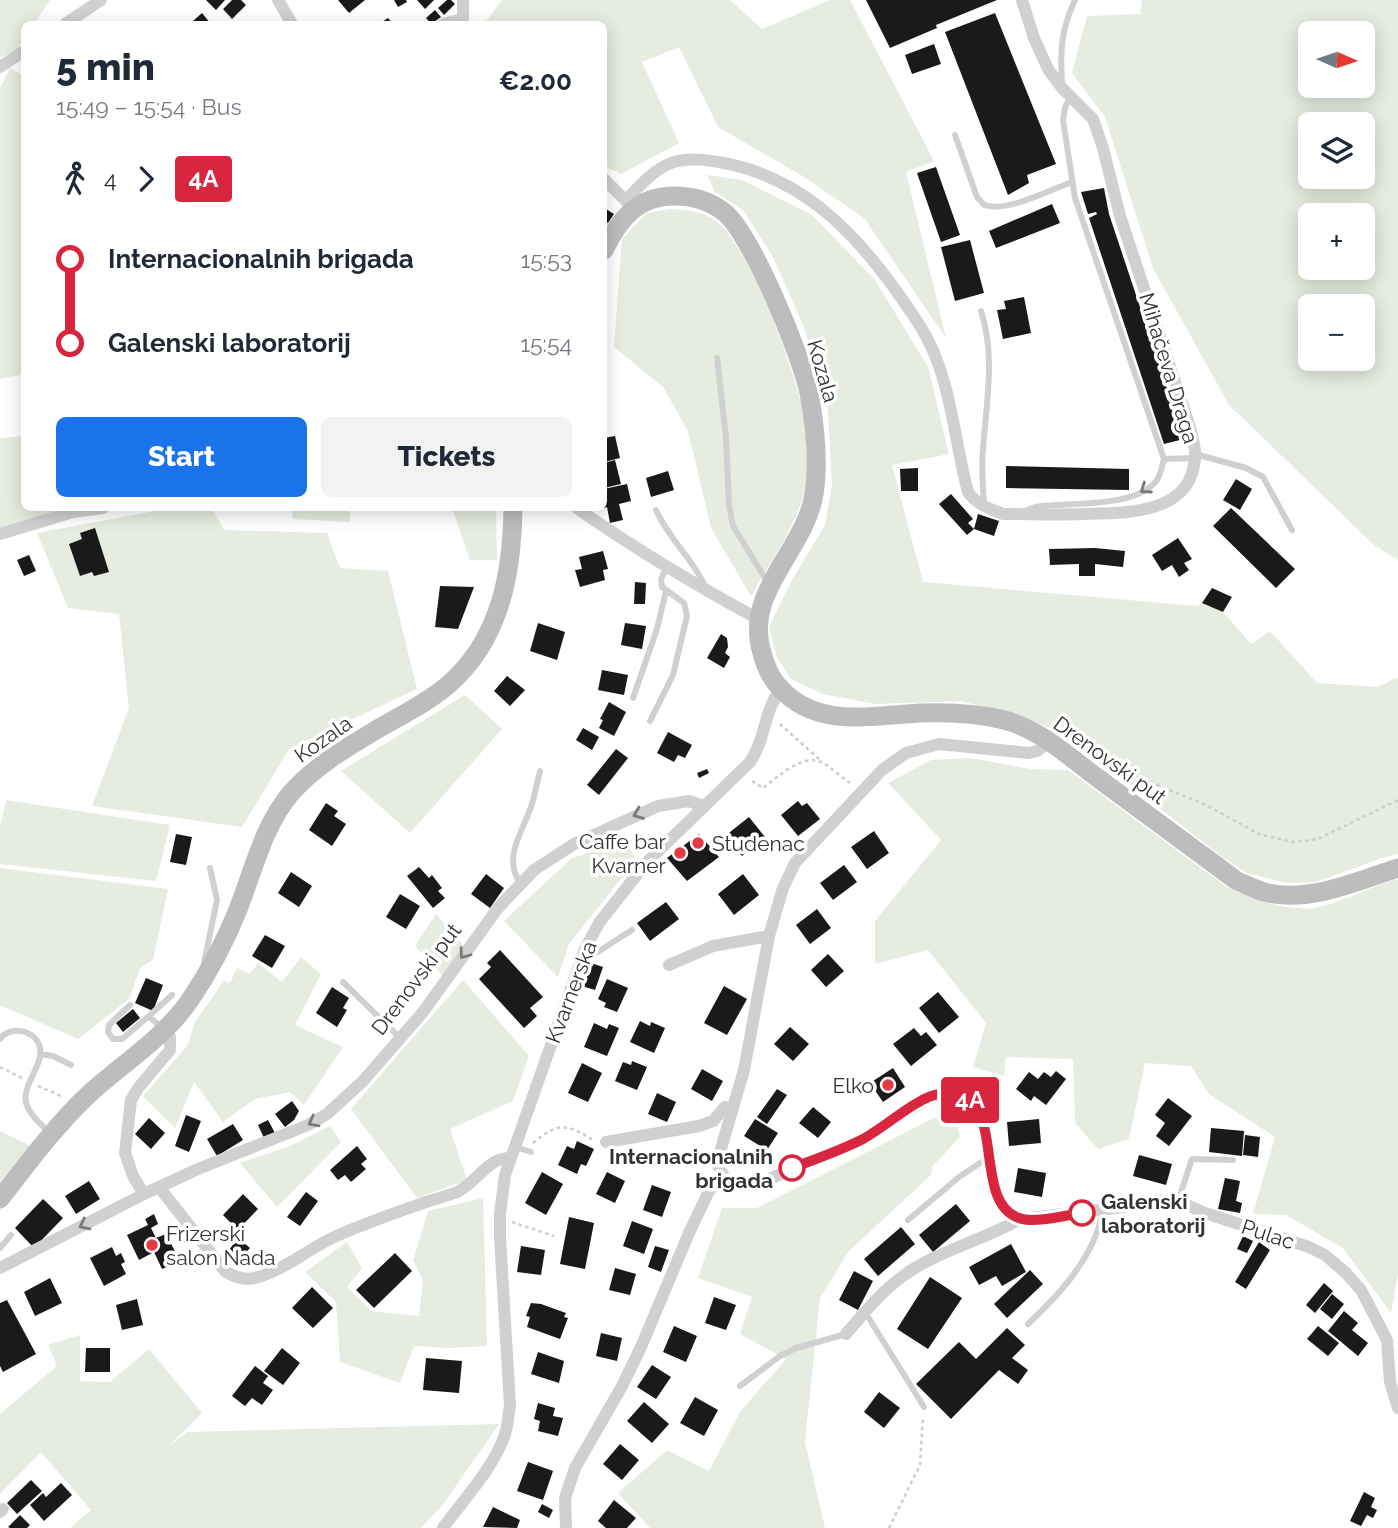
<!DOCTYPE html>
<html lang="en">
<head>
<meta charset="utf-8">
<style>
	:root { --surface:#fff; --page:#f2f2f3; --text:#1f2937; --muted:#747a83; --accent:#1a73e8 }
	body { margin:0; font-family:Raleway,sans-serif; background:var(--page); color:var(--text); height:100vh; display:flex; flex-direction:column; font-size:26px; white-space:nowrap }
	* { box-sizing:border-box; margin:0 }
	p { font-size:23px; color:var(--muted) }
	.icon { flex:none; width:38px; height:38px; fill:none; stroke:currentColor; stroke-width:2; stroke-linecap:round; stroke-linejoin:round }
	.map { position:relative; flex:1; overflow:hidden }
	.sheet { position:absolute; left:21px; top:21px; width:586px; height:490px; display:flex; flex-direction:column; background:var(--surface); border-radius:10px; box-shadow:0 4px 18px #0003 }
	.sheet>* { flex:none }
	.badge { padding:0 14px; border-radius:5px; font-size:24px; line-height:46px }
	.needle { width:46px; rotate:93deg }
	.buttons { position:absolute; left:1298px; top:21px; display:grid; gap:14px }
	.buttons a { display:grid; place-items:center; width:77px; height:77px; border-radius:10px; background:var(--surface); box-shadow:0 4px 18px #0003; font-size:35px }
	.map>.badge { position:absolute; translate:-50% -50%; box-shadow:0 0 0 4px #fff }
	.legs { display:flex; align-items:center; gap:10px; height:77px; padding:0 35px; font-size:23px }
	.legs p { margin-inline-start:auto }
	.head { display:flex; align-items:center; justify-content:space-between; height:119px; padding:0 35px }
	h1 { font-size:38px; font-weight:800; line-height:52px }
	.button { display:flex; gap:14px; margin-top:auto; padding:14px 35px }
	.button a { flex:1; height:80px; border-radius:10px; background:var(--accent); color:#fff; font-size:28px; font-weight:800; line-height:80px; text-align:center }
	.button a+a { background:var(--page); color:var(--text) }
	ul { padding:0 35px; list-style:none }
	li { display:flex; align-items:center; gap:24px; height:84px; font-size:26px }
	li i { display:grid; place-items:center; width:10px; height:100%; margin:0 9px; background:currentColor }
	li i::after { content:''; width:18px; height:18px; margin:-9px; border:5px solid; border-radius:50%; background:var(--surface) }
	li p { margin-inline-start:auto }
	li:first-child i { background:linear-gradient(#0000 50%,currentColor 0) }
	li:last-child i { background:linear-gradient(currentColor 50%,#0000 0) }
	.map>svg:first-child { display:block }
	.green { fill:#e6ecdf; fill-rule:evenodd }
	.building { fill:#1a1a1a }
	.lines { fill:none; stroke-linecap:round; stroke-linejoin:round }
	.path { stroke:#cdcdcd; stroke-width:2.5; stroke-dasharray:3.5 3.5; stroke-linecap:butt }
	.lane { stroke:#d0d0d0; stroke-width:6 }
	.street { stroke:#d0d0d0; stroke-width:12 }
	.secondary { stroke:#bdbdbd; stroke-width:19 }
	.oneway { stroke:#7a7a7a }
	.line-1-casing { stroke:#fff; stroke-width:16 }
	.line-1 { stroke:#d7263d; stroke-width:10 }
	.poi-dot { fill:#e63946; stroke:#fff; stroke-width:2.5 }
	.stop-1-dot { fill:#fff; stroke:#d7263d; stroke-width:3.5 }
	.labels { text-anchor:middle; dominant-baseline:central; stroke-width:7; stroke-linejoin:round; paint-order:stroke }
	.street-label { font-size:21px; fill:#333; stroke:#fff }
	.poi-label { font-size:21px; fill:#333; stroke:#fff; text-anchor:end }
	.stop-label { font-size:21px; font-weight:bold; fill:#333; stroke:#fff; text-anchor:end }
</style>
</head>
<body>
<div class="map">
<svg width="1398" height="1528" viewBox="0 0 1398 1528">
	<rect width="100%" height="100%" fill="#fff"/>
	<path class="green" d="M0 0H50L34 24H24C24 48 19 48 0 58Z
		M502 0H730L762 29 830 0H850L934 161 906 172 946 338 864 218 804 177 718 127 679 47 642 62 679 143 621 174 604 166V24H484Z
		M1142 0H1398V560L1374 545 1229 405 1153 268 1105 117 1072 73 1087 16 1140 14ZM1311 33H1363V86H1311ZM1311 124H1363V177H1311ZM1311 215H1363V268H1311ZM1311 306H1363V359H1311Z
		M10 68 24 76V374L0 379V88Z
		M707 175 742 180 812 215 875 280 928 367 949 454 892 465 923 582 1197 606 1202 603 1223 612 1251 644 1270 631 1317 683 1378 687 1398 677V854L1382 858 1316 882 1286 883 1247 873 1222 857 1133 787 1050 728 1019 715 960 701 875 704 823 694 791 679 777 657 769 627 791 582 825 525 832 486 828 410 804 327 772 255 743 210 715 192Z
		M670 209C686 210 703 211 716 221 749 246 790 360 801 402 805 420 808 453 807 471 805 516 772 558 751 596L711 528 688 431 663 387 614 347 622 239 647 213Z
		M24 436V508H64L0 530V438Z
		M171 508H212L224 530 327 533 340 568 388 571 417 689 289 749 242 827 92 806 129 708 119 614 68 608 37 533Z
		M291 508H350V522L293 519Z
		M452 508H496L497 560H470Z
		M465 695 502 729 410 833 341 771Z
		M970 758 1031 769 1068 770 1228 888C1255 900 1289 913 1319 907 1346 901 1371 886 1398 879V1274L1391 1313 1343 1248 1286 1215 1253 1214 1275 1137 1209 1094 1191 1066 1145 1063 1129 1139 1098 1149 1075 1123 1073 1059 1006 1057 1004 1076 973 1067 986 1023 928 950 875 964V921L941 840 888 783 931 760Z
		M6 800 170 825 156 881 0 864V826Z
		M624 842 637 859 569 944 558 977 504 921 572 858Z
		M0 868 168 889 153 960 140 968 129 999 78 1039 0 1005Z
		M436 914 464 946 443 976 415 946Z
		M301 957 321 974 295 1025 343 1047 304 1105 290 1092 255 1099 223 1122 194 1082 175 1128 143 1096 188 1045 195 1022 224 981 230 983 237 968 250 974 258 963 282 982Z
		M463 980 529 1056 513 1101 450 1129 467 1180 417 1198 351 1109Z
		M934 1118H957L960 1137 932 1167 931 1175 849 1251 820 1298 805 1442 825 1528H650L618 1493 667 1450 709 1471 740 1412 786 1359 740 1334 752 1297 698 1278 722 1208H757Z
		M330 1126 341 1142 277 1207 240 1163 288 1147Z
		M0 1131 31 1146 0 1184Z
		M483 1198 487 1346 449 1348 414 1346 400 1383 340 1362 336 1302 305 1272 347 1242 362 1268 347 1287 371 1311 419 1316 423 1281 413 1260 428 1211Z
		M80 1335V1381L110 1382 149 1349 202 1413 168 1447 187 1432 499 1424 444 1503 421 1528H70L91 1510 41 1452 0 1494V1414L57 1366 48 1345Z"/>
	<path class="building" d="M206 0H225L216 10Z
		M232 0H241L246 5 232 19 223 9Z
		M338 0H365L349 13Z
		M394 0H406L407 2 398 7Z
		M417 0H434L425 9Z
		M447 0H451L455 4 444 15 438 8Z
		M866 0H997L936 25 937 28 890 48Z
		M435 10 441 17 431 24 426 18Z
		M202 13 211 24H196L193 21Z
		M995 13 1056 164 1027 175 1029 183 1008 195 945 32Z
		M388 18 393 24H379Z
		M934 44 941 64 912 74 905 55Z
		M936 167 960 235 941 242 917 173Z
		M1104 188 1109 214 1184 439 1164 444 1089 218 1097 214 1096 212 1088 214 1081 192Z
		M1052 204 1060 223 996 248 989 231Z
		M606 209 614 214 608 223 604 220Z
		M970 240 984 293 955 301 941 247Z
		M1024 297 1031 333 1003 339 997 310 1006 309 1004 301Z
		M615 436 620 458 604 462V438Z
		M615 460 621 484 604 488V463Z
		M1006 466 1129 469V490L1006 488Z
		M918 468V491H901L900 469Z
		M668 471 674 490 651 497 646 478Z
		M1236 479 1252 489 1240 510 1223 500Z
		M627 484 631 501 619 504 623 520 610 523 607 507 604 508V489Z
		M951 494 973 519 968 523 974 529 978 514 999 521 994 536 974 529 967 535 939 504Z
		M1231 508 1295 569 1276 588 1213 526Z
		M95 528 109 572 94 576 92 572 80 576 69 544 82 539 80 533Z
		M1178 538 1192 559 1184 563 1189 570 1179 577 1172 565 1162 571 1152 555Z
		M1095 548 1125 551 1123 567 1095 564V576H1079V564L1050 565 1049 549Z
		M603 551 608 569 603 570 605 580 580 587 575 570 582 569 579 557Z
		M29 555 36 571 24 576 17 560Z
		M635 582 646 583 645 604H634Z
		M440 586 474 587 458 629 435 627Z
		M1212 588 1232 597 1223 612 1202 603Z
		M538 623 565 632 557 660 530 651Z
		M625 623 646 626 642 649 621 645Z
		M721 634 727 638 728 647 725 653 730 657 724 668 707 658Z
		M602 670 628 675 624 695 598 690Z
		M507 676 525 690 510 706 494 691Z
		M609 702 626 712 614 736 599 728 603 720 600 719Z
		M583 728 599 737 592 750 576 740Z
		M668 732 692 745 685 758 678 755 674 762 657 753Z
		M616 749 628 758 599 795 587 785Z
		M707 769 709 773 699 778 697 773Z
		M798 801 802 806 807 803 820 819 798 836 781 815Z
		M326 803 338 811 334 816 346 824 332 846 309 830Z
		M749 817 765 837 742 856 725 836Z
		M874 831 889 853 867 869 851 847Z
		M176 834 192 837 186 865 170 862Z
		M699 834 719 857 687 881 667 858Z
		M844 865 857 882 833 900 820 883Z
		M419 867 429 878 432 875 442 888 438 891 445 898 433 908 407 876Z
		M291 872 312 886 299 907 278 893Z
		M486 874 504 888 490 908 471 894Z
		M743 874 759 895 734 915 718 894Z
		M400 894 420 906 406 929 386 917Z
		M666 902 679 919 650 941 637 923Z
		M817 909 831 928 810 944 796 925Z
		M265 935 285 946 272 968 252 956Z
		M500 950 543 997 530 1008 537 1016 524 1028 479 979 491 967 487 963Z
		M828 954 844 971 826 987 811 970Z
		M591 963 603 967 595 990 582 986Z
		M146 978 163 985 153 1011 135 1003Z
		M607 979 628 988 617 1012 604 1007 606 1003 598 999Z
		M724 986 747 999 727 1035 704 1023Z
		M332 987 349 998 343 1008 347 1010 337 1027 316 1013Z
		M938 992 959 1017 939 1033 919 1008Z
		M133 1009 140 1018 123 1032 116 1023Z
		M640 1021 650 1026 651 1022 665 1028 654 1053 630 1042Z
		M594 1023 607 1029 609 1024 619 1028 607 1056 584 1047Z
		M790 1027 809 1044 793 1061 774 1044Z
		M914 1028 921 1036 926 1032 937 1045 911 1066 893 1044Z
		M632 1061 647 1067 637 1090 615 1081 623 1062 631 1065Z
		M582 1063 602 1073 588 1102 568 1093Z
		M893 1068 905 1087 883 1102 870 1083Z
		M702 1069 723 1081 712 1101 691 1089Z
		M1056 1071 1066 1079 1046 1105 1034 1096 1031 1101 1016 1089 1029 1072 1038 1079 1044 1072 1051 1077Z
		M777 1089 787 1095 767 1124 757 1117Z
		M657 1093 676 1102 667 1122 648 1114Z
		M1168 1098 1192 1116 1169 1146 1156 1136 1165 1123 1155 1115Z
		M292 1101 299 1111 294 1120 285 1127 275 1114Z
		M813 1107 831 1122 818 1138 799 1123Z
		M186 1115 201 1121 189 1152 175 1146Z
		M149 1118 165 1133 151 1149 135 1134Z
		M755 1119 778 1133 767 1150 744 1136Z
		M1039 1119 1041 1143 1009 1146 1007 1122Z
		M268 1120 275 1133 264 1138 258 1125Z
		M233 1124 243 1140 217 1156 207 1139Z
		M1211 1128 1244 1131 1242 1156 1209 1152Z
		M1245 1135 1260 1137 1258 1157 1243 1155Z
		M577 1141 594 1149 586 1166 581 1164 577 1174 558 1165 567 1146 574 1149Z
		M357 1146 367 1159 361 1164 366 1169 351 1182 345 1175 338 1180 330 1170Z
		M1139 1155 1172 1164 1166 1185 1133 1176Z
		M1018 1168 1046 1173 1042 1197 1014 1192Z
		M542 1172 563 1184 546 1215 525 1203Z
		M607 1172 625 1181 615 1203 596 1194Z
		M1225 1178 1240 1181 1236 1201 1242 1203 1240 1213 1218 1209Z
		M89 1181 100 1199 76 1214 65 1196Z
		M652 1185 671 1192 662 1217 643 1210Z
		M306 1192 318 1201 300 1226 287 1217Z
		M243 1194 258 1209 238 1230 223 1215Z
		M43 1199 63 1218 34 1248 15 1228Z
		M956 1204 970 1221 933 1252 919 1235Z
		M154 1214 158 1224 151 1228 156 1238 166 1234 180 1261 162 1269 154 1252 139 1260 127 1235 148 1225 145 1219Z
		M569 1217 594 1223 585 1269 560 1264Z
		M632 1221 653 1229 644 1254 623 1246Z
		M901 1227 915 1244 878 1276 864 1259Z
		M1243 1236 1253 1241 1247 1253 1237 1249Z
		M238 1238 250 1248 240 1259 229 1250Z
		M1259 1242 1270 1250 1246 1289 1235 1282Z
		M1011 1244 1026 1272 1002 1286 996 1276 979 1285 969 1267Z
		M521 1246 545 1250 541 1275 517 1272Z
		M655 1246 669 1250 661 1272 648 1267Z
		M112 1247 116 1256 121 1253 125 1262 121 1264 126 1274 104 1286 90 1258Z
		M395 1253 412 1271 374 1308 356 1290Z
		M615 1268 636 1274 630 1295 609 1290Z
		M1030 1270 1043 1284 1007 1318 994 1304Z
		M854 1271 873 1281 858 1310 839 1300Z
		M930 1277 962 1298 928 1349 897 1329Z
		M50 1278 62 1303 35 1316 24 1292Z
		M1324 1283 1333 1291 1315 1313 1306 1305Z
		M312 1287 333 1308 313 1328 292 1308Z
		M1332 1294 1344 1304 1332 1319 1320 1309Z
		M714 1297 736 1305 726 1330 705 1323Z
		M137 1299 143 1325 122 1330 116 1305Z
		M7 1300 36 1354 3 1372 0 1366V1303Z
		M531 1303 541 1304 566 1313 564 1317 568 1318 560 1339 527 1327 530 1317 526 1316Z
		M1344 1311 1358 1323 1352 1330 1368 1343 1358 1356 1328 1331Z
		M674 1326 697 1336 686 1362 663 1352Z
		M1318 1326 1339 1343 1328 1356 1307 1339Z
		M1007 1328 1025 1345 1012 1358 1028 1370 1018 1384 999 1370 951 1419 916 1384 959 1342 976 1359Z
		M601 1333 622 1338 617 1361 596 1356Z
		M86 1348H110V1372H85Z
		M282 1348 300 1363 283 1385 264 1371Z
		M538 1352 564 1361 559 1383 531 1374Z
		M426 1358 462 1361 459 1393 423 1390Z
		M652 1365 671 1377 656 1399 637 1387Z
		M255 1366 268 1376 263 1383 273 1390 262 1405 252 1398 245 1406 232 1396Z
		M879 1392 900 1408 884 1428 864 1412Z
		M695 1397 718 1410 704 1436 680 1423Z
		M644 1402 669 1424 652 1443 627 1421Z
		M538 1403 555 1408 553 1416 563 1418 558 1436 538 1431 540 1421 534 1419Z
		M620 1444 639 1460 622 1480 603 1464Z
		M528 1462 553 1471 543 1500 517 1491Z
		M31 1480 42 1491 17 1514 7 1503Z
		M61 1483 72 1495 44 1521 30 1505 43 1493 46 1497Z
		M1364 1492 1375 1498 1371 1507 1377 1510 1373 1518 1367 1515 1361 1526 1350 1521Z
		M614 1500 636 1518 627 1528H606L598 1521Z
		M542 1504 553 1510 549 1518 538 1512Z
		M493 1507 520 1520 517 1528 483 1527Z
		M20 1515 30 1525 27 1528H10L8 1527Z"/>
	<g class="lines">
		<path class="path" d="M780 724 821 761
			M1117 772H1125L1204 804 1261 835 1294 842 1318 839 1398 800
			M752 781 763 788C778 777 803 752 823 763 832 768 841 777 850 783
			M0 1067 22 1078
			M38 1086 61 1096
			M533 1143C558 1122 567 1123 594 1141
			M512 1222 554 1236
			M889 1528 920 1465 923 1417"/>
		<path class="lane" d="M1062 83C1060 51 1061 30 1075 0
			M1070 97 1065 108 1063 120 1075 198 1164 459
			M955 135 977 197 984 205C1006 213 1050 190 1072 182
			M981 311C996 357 986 403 983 450 981 468 983 486 984 504
			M717 358 726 437 729 505 733 526 768 583
			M1195 454 1246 468 1263 477 1292 530
			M656 510C668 538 692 558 705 586
			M1024 512C1034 505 1045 506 1056 505 1085 503 1139 505 1157 480 1161 474 1162 466 1164 459L1195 458
			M633 698 657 629 666 591
			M650 721 673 675 687 616 684 603 662 587 661 579 667 566
			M521 884C501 858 524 830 532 804 535 794 537 782 540 771
			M583 957 596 953 632 930
			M204 963 217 900 210 868
			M343 982 400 1038
			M130 1005 109 1025 108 1032 113 1039H122L149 1016
			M162 1028 149 1016 172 995
			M0 1039C5 1033 11 1030 19 1031 25 1031 29 1033 34 1037 54 1057 21 1081 26 1103 30 1116 41 1124 50 1133
			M41 1054 53 1056 71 1065
			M516 1147 531 1152
			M1178 1201 1192 1159 1233 1160
			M908 1220 959 1177 989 1157
			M0 1248 11 1235
			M865 1312 924 1407
			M1028 1324C1061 1293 1095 1256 1103 1210
			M740 1386 780 1356 796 1348 846 1334"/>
		<path class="street" d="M278 0 292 24
			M463 0V24
			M65 24 101 0
			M443 24 462 19
			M0 67 24 51
			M604 179 631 206
			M626 200C640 186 653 170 671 163 688 157 707 160 724 163 798 177 849 226 892 285 904 302 917 319 927 338 952 386 954 440 968 492 976 504 990 509 1003 514 1030 514 1057 515 1084 514 1126 513 1192 515 1195 457 1196 445 1191 432 1188 421L1120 216 1103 148 1093 119 1062 88 1048 69 1034 38 1022 0
			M577 508C635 549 696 585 758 619
			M0 534 73 512 103 508
			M1049 742 1037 751 1029 753 939 744 906 753 882 770 795 863 783 888 769 936 744 1070 718 1159V1166L725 1178 735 1185H755L863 1139 935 1095 952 1093 967 1097 976 1105 982 1120 998 1197 1009 1213 1020 1219 1116 1208 1154 1201H1178L1205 1213 1309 1247 1325 1255 1346 1273 1361 1290 1387 1340 1390 1382 1398 1408
			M669 965 713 946 769 936
			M606 1142 699 1126 713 1121 725 1107 733 1109
			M159 1187 225 1271C235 1278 244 1280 255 1278 286 1270 311 1246 341 1234 369 1222 398 1212 426 1202 436 1199 447 1196 457 1192 476 1183 488 1158 509 1158
			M144 1194 133 1176 125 1153 131 1100 139 1087 170 1050V1037L164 1030
			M0 1268 144 1194 198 1169 308 1125 327 1114 363 1081 423 1012 498 908 534 870 574 844 658 806 689 801 703 806
			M846 1334C863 1314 881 1292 903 1276 935 1252 984 1240 1020 1219
			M0 1512 3 1509
			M443 1528C463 1500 492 1470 504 1437 508 1427 508 1416 510 1405L500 1238V1214L505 1175 585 949 599 923 646 863 750 762C766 739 764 709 781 689
			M566 1528 565 1498 575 1468 622 1386 641 1347 689 1233 709 1191 722 1174"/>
		<path class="secondary" d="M604 250C619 220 637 196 674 196 692 196 710 201 724 212 751 233 802 357 809 393 815 425 819 462 814 494 805 551 743 591 762 653 765 665 771 679 781 689 818 729 873 715 921 713 948 712 977 713 1004 720 1040 729 1069 757 1099 779 1145 813 1191 847 1237 881 1247 885 1258 891 1268 893 1313 902 1356 881 1398 868
			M0 1199C28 1163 56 1125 89 1094 122 1064 164 1038 190 1000 209 972 224 944 237 912 253 872 263 826 291 793 315 766 346 748 376 730 400 716 427 703 448 685 501 639 512 573 513 508"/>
	</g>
	<defs><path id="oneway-chevron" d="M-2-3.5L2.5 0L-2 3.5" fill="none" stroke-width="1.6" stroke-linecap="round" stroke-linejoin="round" transform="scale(1.75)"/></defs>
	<g class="oneway">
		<use href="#oneway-chevron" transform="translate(1145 489) rotate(145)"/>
		<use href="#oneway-chevron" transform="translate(638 814) rotate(158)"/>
		<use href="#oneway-chevron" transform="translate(464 954) rotate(126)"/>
		<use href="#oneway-chevron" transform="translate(313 1122) rotate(152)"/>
		<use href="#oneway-chevron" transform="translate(84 1225) rotate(153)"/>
	</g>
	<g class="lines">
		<defs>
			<path id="line-1" d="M792 1168C816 1159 839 1151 861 1140 883 1129 917 1097 939 1094 1013 1084 968 1201 1019 1218 1034 1224 1066 1215 1082 1213"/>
		</defs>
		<use href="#line-1" class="line-1-casing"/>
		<use href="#line-1" class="line-1"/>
	</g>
	<g class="poi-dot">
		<circle cx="698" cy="843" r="7"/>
		<circle cx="680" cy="853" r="7"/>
		<circle cx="888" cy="1085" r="7"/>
		<circle cx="152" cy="1245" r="7"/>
	</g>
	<g class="stop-1-dot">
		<circle cx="792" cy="1168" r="12"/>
		<circle cx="1082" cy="1213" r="12"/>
	</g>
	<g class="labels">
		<g class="street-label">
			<text transform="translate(1169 368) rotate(73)">Mihačeva Draga</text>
			<text transform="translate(823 371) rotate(74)">Kozala</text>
			<text transform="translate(323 739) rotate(-35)">Kozala</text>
			<text transform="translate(1110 760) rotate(36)">Drenovski put</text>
			<text transform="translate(416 979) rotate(-53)">Drenovski put</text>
			<text transform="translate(571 992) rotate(-69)">Kvarnerska</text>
			<text transform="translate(1268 1234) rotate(18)">Pulac</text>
		</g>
		<g class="poi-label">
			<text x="666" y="841">Caffe bar<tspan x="666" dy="24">Kvarner</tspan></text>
			<text x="712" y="843" text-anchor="start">Studenac</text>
			<text x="874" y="1085">Elko</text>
			<text x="166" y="1233" text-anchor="start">Frizerski<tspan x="166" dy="24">salon Nada</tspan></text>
		</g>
		<g class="stop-label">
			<text x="773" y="1156">Internacionalnih<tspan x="773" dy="24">brigada</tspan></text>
			<text x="1101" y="1201" text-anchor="start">Galenski<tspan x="1101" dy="24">laboratorij</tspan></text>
		</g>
	</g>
</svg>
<div class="buttons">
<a><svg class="needle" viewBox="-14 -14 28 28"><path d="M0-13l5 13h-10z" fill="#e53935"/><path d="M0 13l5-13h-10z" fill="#747a83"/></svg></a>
<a><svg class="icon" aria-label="layers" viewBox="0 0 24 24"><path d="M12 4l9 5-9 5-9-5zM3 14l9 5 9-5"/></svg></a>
<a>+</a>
<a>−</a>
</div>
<b class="badge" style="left:970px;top:1100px;background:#d7263d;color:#fff">4A</b>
<section class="sheet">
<div class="head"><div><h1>5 min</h1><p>15:49 – 15:54 · Bus</p></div><b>€2.00</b></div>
<div class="legs"><svg class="icon" aria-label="walk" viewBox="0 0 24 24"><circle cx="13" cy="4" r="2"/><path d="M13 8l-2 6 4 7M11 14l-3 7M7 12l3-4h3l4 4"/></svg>4<svg class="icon" aria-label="forward" viewBox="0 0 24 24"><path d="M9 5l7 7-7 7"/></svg><b class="badge" style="background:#d7263d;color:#fff">4A</b></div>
<ul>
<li><i style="color:#d7263d"></i><b>Internacionalnih brigada</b><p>15:53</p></li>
<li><i style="color:#d7263d"></i><b>Galenski laboratorij</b><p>15:54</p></li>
</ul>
<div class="button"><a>Start</a><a>Tickets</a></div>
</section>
</div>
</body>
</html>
